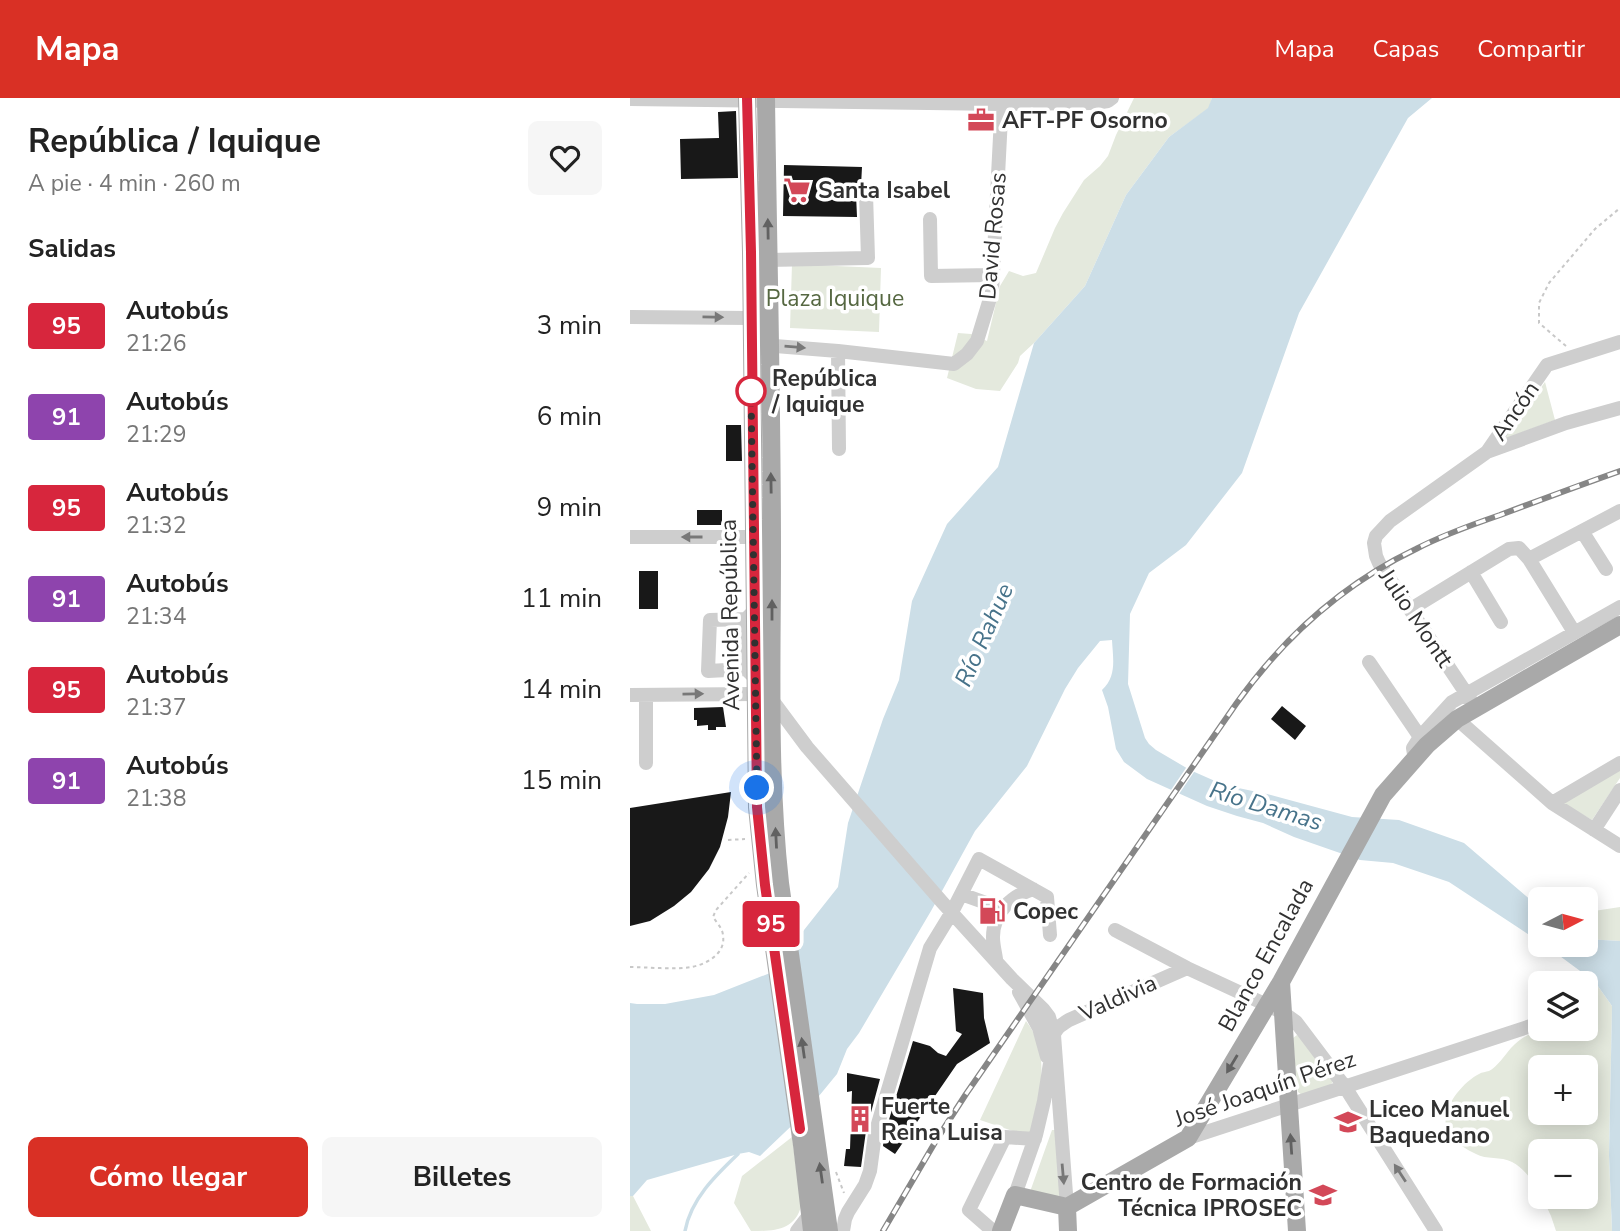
<!DOCTYPE html>
<html lang="es">
<head>
<meta charset="utf-8">
<style>
	:root { --surface:#fff; --page:#f6f6f6; --text:#222; --muted:#767676; --accent:#d93025 }
	body { margin:0; font-family:"Nunito Sans",sans-serif; background:var(--page); color:var(--text); height:100vh; display:flex; flex-direction:column; font-size:26px; white-space:nowrap }
	* { box-sizing:border-box; margin:0 }
	p { font-size:23px; color:var(--muted) }
	.icon { flex:none; width:38px; height:38px; fill:none; stroke:currentColor; stroke-width:2; stroke-linecap:round; stroke-linejoin:round }
	.map { position:relative; flex:1; overflow:hidden }
	.side { display:flex; flex-direction:column; background:var(--surface); width:630px }
	.side>* { flex:none }
	.badge { padding:0 14px; border-radius:5px; font-size:24px; line-height:46px }
	.needle { width:46px; rotate:84deg }
	.controls { position:absolute; left:898px; top:789px; display:grid; gap:14px }
	.controls a { display:grid; place-items:center; width:70px; height:70px; border-radius:10px; background:var(--surface); box-shadow:0 4px 18px #0003; font-size:35px }
	.you { position:absolute; width:35px; height:35px; margin:-18px; border:5px solid #fff; border-radius:50%; background:#1a73e8; box-shadow:0 0 0 10px #1a73e833 }
	.map>.badge { position:absolute; translate:-50% -50%; box-shadow:0 0 0 4px #fff }
	h2 { padding:0 28px; font-size:26px; line-height:63px }
	.round { display:grid; place-items:center; flex:none; width:74px; height:74px; border-radius:10px; background:var(--page) }
	.overview { display:flex; align-items:center; justify-content:space-between; height:119px; padding:0 28px }
	h1 { font-size:33px; font-weight:700; line-height:52px }
	.cta { display:flex; gap:14px; margin-top:auto; padding:14px 28px }
	.cta a { flex:1; height:80px; border-radius:10px; background:var(--accent); color:#fff; font-size:28px; font-weight:700; line-height:80px; text-align:center }
	.cta a+a { background:var(--page); color:var(--text) }
	ul { padding:0; list-style:none }
	li { display:flex; align-items:center; gap:21px; height:91px; padding:0 28px }
	li div { flex:1 }
	li b { display:block; font-size:26px }
	li em { font-style:normal }
	li .badge { min-width:77px; font-weight:700; text-align:center }
	header { display:flex; align-items:center; gap:42px; box-sizing:border-box; height:98px; padding:0 35px; background:var(--accent); color:#fff }
	header strong { font-size:33px }
	nav { display:flex; gap:38px; margin-inline-start:auto; font-size:24px }
	main { display:flex; flex:1; min-height:0 }
	.map>svg:first-child { display:block }
	.green { fill:#e4e9dd; fill-rule:evenodd }
	.water { fill:#ccdee7 }
	.pier { fill:#fff }
	.lines { fill:none; stroke-linecap:round; stroke-linejoin:round }
	.stream { stroke:#ccdee7; stroke-width:3.5 }
	.building { fill:#181818 }
	.path { stroke:#c8c8c8; stroke-width:2; stroke-dasharray:3.5 3.5; stroke-linecap:butt }
	.minor { stroke:#cecece; stroke-width:14 }
	.major { stroke:#a9a9a9; stroke-width:18 }
	.rail-casing { stroke:#868686; stroke-width:6 }
	.rail { stroke:#fff; stroke-width:3.5; stroke-dasharray:10; stroke-linecap:butt }
	.oneway { fill:#616161 }
	.oneway2 { fill:#787878 }
	.line-casing { stroke:#fff; stroke-width:16 }
	.line { stroke:#d7263d; stroke-width:10 }
	.walk { stroke:#313131; stroke-width:7; stroke-dasharray:0 12.6 }
	.stop-dot { fill:#fff; stroke:#d7263d; stroke-width:3.5 }
	.labels { text-anchor:middle; dominant-baseline:central; stroke-width:7; stroke-linejoin:round; paint-order:stroke }
	.poi-label { font-size:23px; font-weight:bold; fill:#313131; stroke:#fff; text-anchor:start }
	.street-label { font-size:23px; fill:#313131; stroke:#fff }
	.park-label { font-size:23px; fill:#566842; stroke:#fff }
	.stop-label { font-size:23px; font-weight:bold; fill:#313131; stroke:#fff; text-anchor:start }
	.water-label { font-size:24px; font-style:italic; fill:#47738a; stroke:#fff }
</style>
</head>
<body>
<header>
<strong>Mapa</strong>
<nav><a>Mapa</a><a>Capas</a><a>Compartir</a></nav>
</header>
<main>
<section class="side">
<div class="overview"><div><h1>República / Iquique</h1><p>A pie · 4 min · 260 m</p></div><a class="round"><svg class="icon" aria-label="heart" viewBox="0 0 24 24"><path d="M12 20l-8-8c-3-5 5-10 8-4 3-6 11-1 8 4z"/></svg></a></div>
<h2>Salidas</h2>
<ul>
<li><span class="badge" style="background:#d7263d;color:#fff">95</span><div><b>Autobús</b><p>21:26</p></div><em>3 min</em></li>
<li><span class="badge" style="background:#8e44ad;color:#fff">91</span><div><b>Autobús</b><p>21:29</p></div><em>6 min</em></li>
<li><span class="badge" style="background:#d7263d;color:#fff">95</span><div><b>Autobús</b><p>21:32</p></div><em>9 min</em></li>
<li><span class="badge" style="background:#8e44ad;color:#fff">91</span><div><b>Autobús</b><p>21:34</p></div><em>11 min</em></li>
<li><span class="badge" style="background:#d7263d;color:#fff">95</span><div><b>Autobús</b><p>21:37</p></div><em>14 min</em></li>
<li><span class="badge" style="background:#8e44ad;color:#fff">91</span><div><b>Autobús</b><p>21:38</p></div><em>15 min</em></li>
</ul>
<div class="cta"><a>Cómo llegar</a><a>Billetes</a></div>
</section>
<div class="map">
<svg width="990" height="1133" viewBox="0 0 990 1133">
	<rect width="100%" height="100%" fill="#fff"/>
	<path class="green" d="M504 0H582L579 10 539 39 496 97 455 188 404 245 390 258 388 265 370 293 346 291 317 280 328 235 341 236 357 243 370 188 379 173 393 178 406 175 425 130 433 115 454 82 470 68 478 58 486 37Z
		M162 166 251 170 249 234 160 230Z
		M915 284 925 322 874 341Z
		M990 672V680L962 722 933 705Z
		M990 809V843L956 841V816L964 813Z
		M965 884 982 908 979 1057 982 1133H926L921 1118 912 1099H956V1054H910V1096C903 1083 895 1071 882 1064 871 1058 856 1062 846 1056 837 1052 826 1045 820 1037 805 1017 831 985 849 976 852 974 856 974 859 973 867 969 875 957 881 950 904 926 926 931 956 931V897ZM910 970H956V1015H910Z
		M396 923C423 958 408 999 401 1039L350 1022Z
		M667 937 672 941 703 984 700 987 672 997 668 994 667 990 663 940Z
		M422 1032H428L432 1103 403 1100 401 1091Z
		M162 1039 171 1108C165 1133 143 1133 121 1133L104 1105 112 1078Z
		M0 1098H3L21 1133H0Z"/>
	<path class="water" d="M582 0H802L778 20 669 215 612 375 556 447 519 475 500 516 498 586 515 640 519 646 526 652 560 672 594 687 637 696 722 719 769 722 834 745 910 810V844L819 784 763 765 730 762 664 739 633 725 607 718 577 708 517 681 494 664 486 651 478 609 472 592C487 578 483 561 482 542L470 543 448 570 435 591 397 668 345 733 301 813 229 935 217 951 207 976 175 1015 130 1058 119 1054 108 1056 17 1082 3 1098H0V905L7 906H35L84 897 140 875 208 789 218 725 253 621 269 582 282 503 317 426 368 369 404 245 455 188 496 97 539 39 578 10Z
		M956 841 990 843V1133H982L979 1057 982 908 965 884 915 847H956Z"/>
	<path class="pier" d="M558 667 566 671 547 699 539 695Z"/>
	<g class="lines">
		<path class="stream" d="M55 1133C61 1101 85 1078 108 1056"/>
	</g>
	<path class="building" d="M106 13 108 80 51 81 50 41 89 40 88 14Z
		M154 67 232 69 231 88 228 91 226 96 227 119 153 118Z
		M96 327H111L112 363H96Z
		M67 412H92V427H67Z
		M9 473H28V511H9Z
		M652 608 676 628 665 642 641 621Z
		M93 609 96 629H86V632H78V627L67 628V622H64V610Z
		M101 694 98 719 90 749 79 771 61 794 44 808 20 823 0 828V710Z
		M323 890 353 895 354 920 360 945 327 966 265 1056 253 1048 254 1038 283 943 300 948 308 955 316 958 332 936 326 933Z
		M217 975 250 981 236 1033 231 1069 214 1068 216 1051H220L222 993 217 994Z"/>
	<g class="lines">
		<path class="path" d="M936 248 909 225V205L919 185 965 131 990 110
			M98 742 115 741
			M0 869C17 869 44 872 61 869 75 867 96 856 93 838 93 831 87 825 83 819L86 812 119 775
			M206 1074 214 1095"/>
		<path class="minor" d="M0 1 372 6 465 5 478 3 482 0
			M300 121 301 178 363 177
			M138 162 238 160 236 96
			M0 219 120 220 128 211
			M132 247 208 253 324 266 337 256 347 243 362 194 372 0
			M208 253 209 351
			M857 354 917 267 990 244
			M952 433 976 471
			M0 439H123L130 444
			M899 461 990 413
			M841 474 871 524
			M781 511 879 451 889 450 899 461 944 534
			M121 516 116 521V571L123 578
			M739 564 790 639
			M116 571 78 573 80 522 116 521
			M0 597 126 596
			M16 597V665
			M142 602 177 649 312 804 382 881 413 911 419 919 424 937 437 1109
			M846 610 749 465 746 458 744 445 746 438 760 423 857 354 936 325 990 310
			M827 621 922 705 990 748
			M786 660 784 656 783 650 790 639 822 604 990 509
			M922 705 990 665
			M964 732 990 692
			M331 796 373 811
			M485 832 557 870 652 914 666 924 715 989 806 1133
			M366 861C365 854 363 847 363 839 363 815 381 798 403 791
			M389 894 409 930 417 959
			M423 941C424 931 431 927 439 922L557 870
			M558 1040 910 925
			M385 1097 406 1037 414 1003 420 965
			M167 1133 180 1116 183 1118
			M213 1133 215 1121 218 1114 235 1087 240 1073 245 1036 300 850 322 814 349 761 417 799 420 837
			M363 1133 339 1112 375 1039 405 1041"/>
		<path class="major" d="M117 0 121 154 127 709 135 787 172 1047 182 1133
			M136 0C138 152 142 304 142 456 142 565 138 676 150 785L199 1133
			M651 884 667 1133
			M437 1109 438 1133
			M371 1133 385 1097 437 1109 558 1040 651 884 753 697 797 647 827 621 990 527"/>
		<defs>
			<path id="rail" d="M253 1133 307 1041 336 996 606 606C653 540 713 486 786 451 813 437 841 427 870 417 910 402 950 387 990 373"/>
		</defs>
		<use href="#rail" class="rail-casing"/>
		<use href="#rail" class="rail"/>
	</g>
	<defs><path id="oneway-solid" d="M-6-.8H1V-3.2L6.5 0L1 3.2V.8H-6Z" transform="scale(1.75)"/></defs>
	<g class="oneway">
		<use href="#oneway-solid" transform="translate(138 131) rotate(-91)"/>
		<use href="#oneway-solid" transform="translate(141 385) rotate(-91)"/>
		<use href="#oneway-solid" transform="translate(142 512) rotate(-90)"/>
		<use href="#oneway-solid" transform="translate(146 740) rotate(-93)"/>
		<use href="#oneway-solid" transform="translate(173 950) rotate(-98)"/>
		<use href="#oneway-solid" transform="translate(602 966) rotate(121)"/>
		<use href="#oneway-solid" transform="translate(661 1046) rotate(-94)"/>
		<use href="#oneway-solid" transform="translate(191 1075) rotate(-98)"/>
	</g>
	<g class="oneway2">
		<use href="#oneway-solid" transform="translate(83 219) rotate(1)"/>
		<use href="#oneway-solid" transform="translate(165 249) rotate(5)"/>
		<use href="#oneway-solid" transform="translate(62 439) rotate(-180)"/>
		<use href="#oneway-solid" transform="translate(63 596) rotate(-1)"/>
		<use href="#oneway-solid" transform="translate(770 1075) rotate(-123)"/>
		<use href="#oneway-solid" transform="translate(433 1076) rotate(85)"/>
	</g>
	<g class="lines">
		<defs>
			<path id="line" d="M117 0 121 154 127 709 135 787 170 1031"/>
		</defs>
		<use href="#line" class="line-casing"/>
		<use href="#line" class="line"/>
		<path class="walk" d="M121 293 127 690"/>
	</g>
	<defs>
		<symbol id="office-bare" viewBox="-9 -9 18 18"><path d="M-6-3h4V-5.5h4V-3h4V5H-6ZM-1-4.5V-3h2v-1.5ZM-6 0V1H6V0Z" fill="#d34858" stroke="#fff" stroke-width="2.5" paint-order="stroke"/></symbol>
		<symbol id="supermarket-bare" viewBox="-9 -9 18 18"><path d="M-6-5.5h2.5l.6 2H6L4.5 2H-2.5L-4.4-4H-6ZM-1.5 3.2a1.3 1.3 0 1 0 .1 0ZM3 3.2a1.3 1.3 0 1 0 .1 0Z" fill="#d34858" stroke="#fff" stroke-width="2.5" paint-order="stroke"/></symbol>
		<symbol id="fuel-bare" viewBox="-9 -9 18 18"><path d="M-5.5-6h7V0h2V4h1.3V-2.5L3-4.5l.8-.8L6-3V5H2.5V1h-1V6h-7ZM-4.2-4.7v3.2H.2V-4.7Z" fill="#d34858" stroke="#fff" stroke-width="2.5" paint-order="stroke"/></symbol>
		<symbol id="building-bare" viewBox="-9 -9 18 18"><path d="M-4-6H4V6H1V3H-1V6H-4ZM-2.5-4.3h1.7v1.8h-1.7ZM.8-4.3h1.7v1.8H.8ZM-2.5-1h1.7V.8h-1.7ZM.8-1h1.7V.8H.8Z" fill="#d34858" stroke="#fff" stroke-width="2.5" paint-order="stroke"/></symbol>
		<symbol id="school-bare" viewBox="-9 -9 18 18"><path d="M0-5L7-2L0 1L-7-2ZM-4 1L0 2.5L4 1V4Q0 6-4 4Z" fill="#d34858" stroke="#fff" stroke-width="2.5" paint-order="stroke"/></symbol>
		<symbol id="university-bare" viewBox="-9 -9 18 18"><path d="M0-5L7-2L0 1L-7-2ZM-4 1L0 2.5L4 1V4Q0 6-4 4Z" fill="#d34858" stroke="#fff" stroke-width="2.5" paint-order="stroke"/></symbol>
	</defs>
	<g fill-rule="evenodd">
		<use href="#office-bare" x="332" y="3" width="38" height="38"/>
		<use href="#supermarket-bare" x="148" y="73" width="38" height="38"/>
		<use href="#fuel-bare" x="343" y="794" width="38" height="38"/>
		<use href="#building-bare" x="211" y="1002" width="38" height="38"/>
		<use href="#school-bare" x="699" y="1005" width="38" height="38"/>
		<use href="#university-bare" x="674" y="1078" width="38" height="38"/>
	</g>
	<circle class="stop-dot" cx="121" cy="293" r="14"/>
	<g class="labels">
		<g class="poi-label">
			<text x="372" y="22">AFT-PF Osorno</text>
			<text x="188" y="92">Santa Isabel</text>
			<text x="383" y="813">Copec</text>
			<text x="251" y="1008">Fuerte<tspan x="251" dy="26">Reina Luisa</tspan></text>
			<text x="739" y="1011">Liceo Manuel<tspan x="739" dy="26">Baquedano</tspan></text>
			<text x="672" y="1084" text-anchor="end">Centro de Formación<tspan x="672" dy="26">Técnica IPROSEC</tspan></text>
		</g>
		<g class="street-label">
			<text transform="translate(363 138) rotate(-85)">David Rosas</text>
			<text transform="translate(885 313) rotate(-55)">Ancón</text>
			<text transform="translate(100 517) rotate(-91)">Avenida República</text>
			<text transform="translate(786 520) rotate(56)">Julio Montt</text>
			<text transform="translate(636 857) rotate(-61)">Blanco Encalada</text>
			<text transform="translate(488 900) rotate(-24)">Valdivia</text>
			<text transform="translate(635 991) rotate(-19)">José Joaquín Pérez</text>
		</g>
		<g class="park-label">
			<text x="205" y="200">Plaza Iquique</text>
		</g>
		<g class="stop-label">
			<text x="142" y="280">República<tspan x="142" dy="26">/ Iquique</tspan></text>
		</g>
		<g class="water-label">
			<text transform="translate(354 537) rotate(-66)">Río Rahue</text>
			<text transform="translate(636 708) rotate(17)">Río Damas</text>
		</g>
	</g>
</svg>
<div class="controls">
<a><svg class="needle" viewBox="-14 -14 28 28"><path d="M0-13l5 13h-10z" fill="#e53935"/><path d="M0 13l5-13h-10z" fill="#767676"/></svg></a>
<a><svg class="icon" aria-label="layers" viewBox="0 0 24 24"><path d="M12 4l9 5-9 5-9-5zM3 14l9 5 9-5"/></svg></a>
<a>+</a>
<a>−</a>
</div>
<div class="you" style="left:127px;top:690px"></div>
<b class="badge" style="left:141px;top:826px;background:#d7263d;color:#fff">95</b>
</div>
</main>
</body>
</html>
